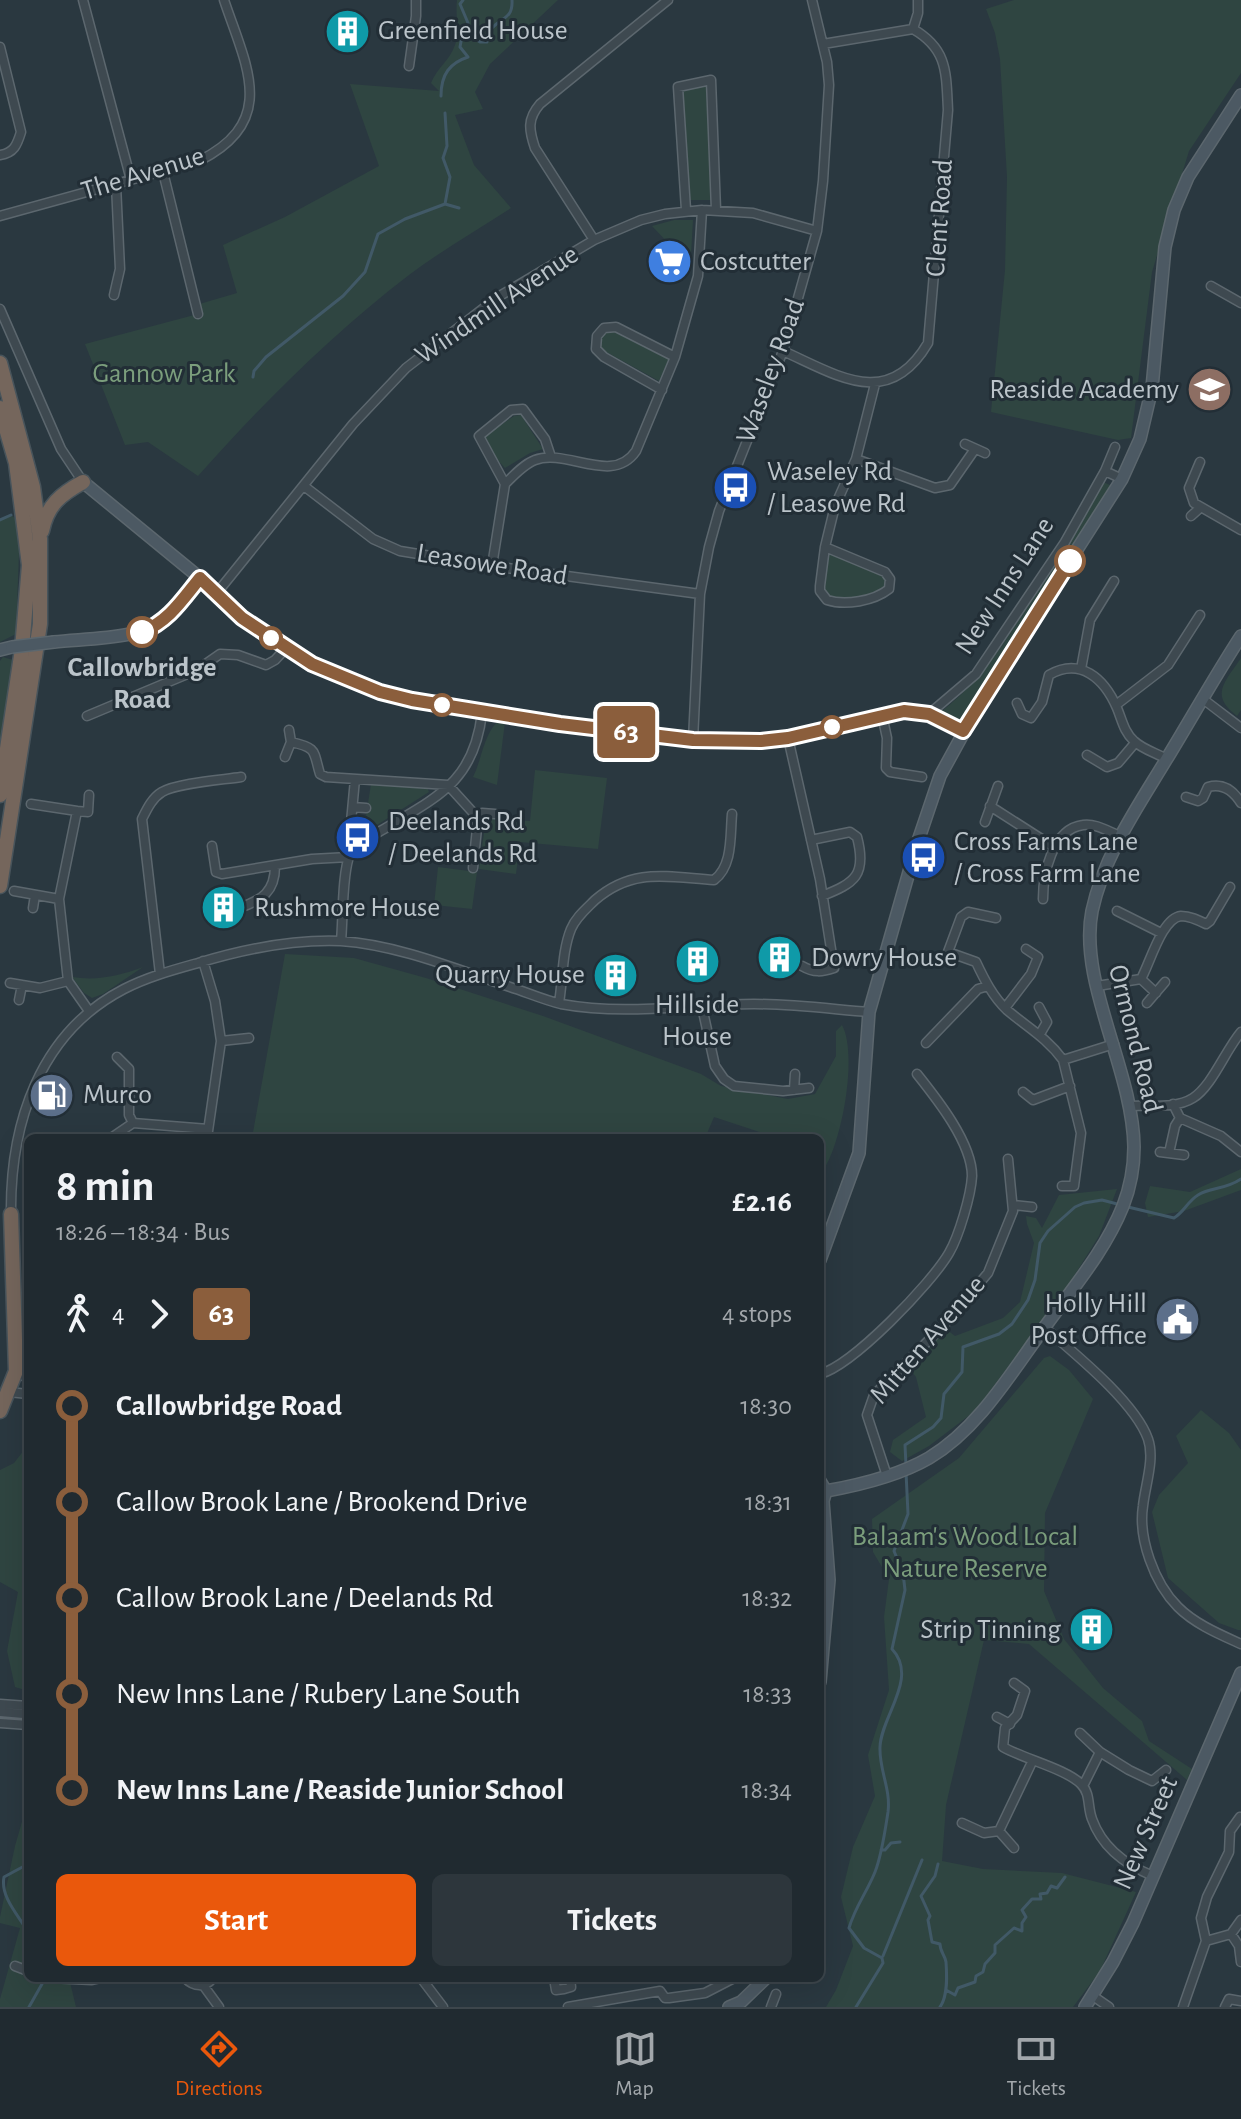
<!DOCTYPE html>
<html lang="en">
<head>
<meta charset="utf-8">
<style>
	:root { --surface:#202a30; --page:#2d363c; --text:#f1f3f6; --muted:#a2a7ab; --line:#3d464c; --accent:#ea580c }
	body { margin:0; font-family:"Alegreya Sans",sans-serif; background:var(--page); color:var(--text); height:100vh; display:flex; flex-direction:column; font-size:30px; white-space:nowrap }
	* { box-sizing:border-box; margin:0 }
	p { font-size:26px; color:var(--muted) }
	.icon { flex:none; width:44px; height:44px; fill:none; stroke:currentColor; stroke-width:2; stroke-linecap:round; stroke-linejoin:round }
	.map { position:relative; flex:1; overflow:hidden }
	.drawer { position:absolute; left:24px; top:1134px; width:800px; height:848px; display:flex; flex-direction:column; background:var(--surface); border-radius:12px; box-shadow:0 8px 32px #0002,0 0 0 2px var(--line) }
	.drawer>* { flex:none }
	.badge { padding:0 16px; border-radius:6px; font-size:28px; line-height:52px }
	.map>.badge { position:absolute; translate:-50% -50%; box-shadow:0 0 0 4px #fff }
	.legs { display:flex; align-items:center; gap:12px; height:88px; padding:0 32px; font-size:26px }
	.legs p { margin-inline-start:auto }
	.head { display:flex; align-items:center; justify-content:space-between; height:136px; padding:0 32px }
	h1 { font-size:44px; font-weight:700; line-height:60px }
	.button { display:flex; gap:16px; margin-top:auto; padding:16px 32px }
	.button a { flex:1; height:92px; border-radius:12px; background:var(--accent); color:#fff; font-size:32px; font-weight:700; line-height:92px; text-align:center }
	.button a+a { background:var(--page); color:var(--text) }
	ul { padding:0 32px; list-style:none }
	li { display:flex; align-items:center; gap:28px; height:96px; font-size:30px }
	li i { display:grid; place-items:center; width:12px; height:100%; margin:0 10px; background:currentColor }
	li i::after { content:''; width:20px; height:20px; margin:-10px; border:6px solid; border-radius:50%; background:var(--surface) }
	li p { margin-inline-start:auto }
	li:first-child i { background:linear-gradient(#0000 50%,currentColor 0) }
	li:last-child i { background:linear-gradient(currentColor 50%,#0000 0) }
	.dock { display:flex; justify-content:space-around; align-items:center; height:112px; border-top:2px solid var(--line); background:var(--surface); font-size:22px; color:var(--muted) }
	.dock a { display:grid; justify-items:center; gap:4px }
	.dock .on { color:var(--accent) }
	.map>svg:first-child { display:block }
	.green { fill:#2f4541 }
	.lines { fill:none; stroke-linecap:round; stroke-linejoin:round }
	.stream { stroke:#415967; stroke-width:3 }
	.street-casing { stroke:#5c676e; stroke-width:11 }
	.secondary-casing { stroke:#5c676e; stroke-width:14 }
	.highway-casing { stroke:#48545b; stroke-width:17 }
	.street { stroke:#3e4950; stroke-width:8 }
	.secondary { stroke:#4c5963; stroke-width:11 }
	.highway { stroke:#75665c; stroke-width:14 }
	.secondary-bridge-casing { stroke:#5c676e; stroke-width:14; stroke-linecap:butt }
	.secondary-bridge { stroke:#4c5963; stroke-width:11 }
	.line-1-casing { stroke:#fff; stroke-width:18 }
	.line-1 { stroke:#8b5e3c; stroke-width:12 }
	.stop-1-dot { fill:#fff; stroke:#8b5e3c; stroke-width:4 }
	.labels { text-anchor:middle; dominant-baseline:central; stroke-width:6; stroke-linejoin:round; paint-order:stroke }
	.poi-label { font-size:28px; fill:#bbc4ca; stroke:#222e36; text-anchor:start }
	.street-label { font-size:28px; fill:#bbc4ca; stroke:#222e36 }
	.park-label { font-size:28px; fill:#7b9e7c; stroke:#222e36 }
	.stop-label { font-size:28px; font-weight:bold; fill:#bbc4ca; stroke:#222e36 }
</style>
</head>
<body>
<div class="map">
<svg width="1241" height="2007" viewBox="0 0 1241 2007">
	<rect width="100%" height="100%" fill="#2a3840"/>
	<path class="green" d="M457 0H558L490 64 475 92 483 109 455 115 474 165 511 208C477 230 441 251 409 275 332 334 262 404 198 476L148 442 125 445 85 344 198 314 196 305 237 293 223 245 285 217 379 166 350 84 439 91 431 83C437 68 450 60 455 45 460 32 455 14 457 0Z
		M1014 0H1241V73L1189 151 1152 272 1131 438 1118 440 991 412 1005 270 1007 177 1000 59 995 33 986 9Z
		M706 86 712 200H688L683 91Z
		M674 220H693L691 255 688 264 652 226Z
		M610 330 669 359 659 381 599 348V340L603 332Z
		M521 415 543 449 530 453 505 468 491 453 483 437 514 416Z
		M1103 482 1110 485V490L966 717 960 721 946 718 942 711C978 683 1001 648 1025 610 1053 568 1079 526 1103 482Z
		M11 515 19 521 20 526 16 634 0 642V520Z
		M828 555 838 556 884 575 888 580 886 586 874 594 837 601 825 595C822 581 824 569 828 555Z
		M3 657 13 660 0 747V661Z
		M1241 658V710L1237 716C1209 695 1225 682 1241 658Z
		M497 722H505L497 785 473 777C482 759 483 737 497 722Z
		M535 770 607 778 598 849 520 842 516 874 479 869 486 818 530 821Z
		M371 784 427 787 429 792 377 825 366 816Z
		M438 867 477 872 472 909 434 905Z
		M285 954 354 958 426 978 543 1016 701 1074 721 1086 788 1099 815 1094 836 1056V1031L842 1025C858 1055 842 1141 824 1169L820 1165V1138H778L714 1117 705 1138H252Z
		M143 967 103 994 92 998 84 993 72 977C97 981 119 976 143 967Z
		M1241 1169V1190L1184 1211 1148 1217 1145 1203 1150 1186 1190 1192Z
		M1117 1189 1099 1236 1064 1292 975 1411 929 1446 902 1461 890 1452 893 1440 926 1417 916 1377 908 1367 947 1330 955 1336 1003 1318 1020 1302 1034 1243 1027 1224 1026 1216 1036 1218 1042 1228 1059 1195Z
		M1050 1356 1069 1370 1093 1399 1045 1513 1044 1591 1064 1639 1103 1688 1142 1721 1149 1741 1192 1769 1187 1780 1029 1644 984 1640 946 1805 942 1861 983 1869 1062 1873 1136 1892 1100 1971 1073 2007H826L836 1990 853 1946 841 1897 853 1847 875 1796 868 1755 889 1690 884 1617 889 1579 873 1552 872 1519 959 1458 1044 1358Z
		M1201 1410 1229 1433 1241 1450V1630H1238L1219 1623 1168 1578 1152 1512 1159 1495 1188 1463 1176 1436Z
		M28 1445V1691L15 1687 7 1651 18 1592 0 1582V1470L14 1463Z
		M28 1801V1978H69L76 2007H0V1999L20 1928 0 1923V1917L15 1846Z"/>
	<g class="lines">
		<path class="stream" d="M463 38 469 35 480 42H487C488 37 489 31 492 28 502 17 513 19 512 0
			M441 96C441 74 450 63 468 57L460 47 463 31 468 23 460 4 463 0
			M445 204 459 208
			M253 377 254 371 266 357 343 296 365 272 378 234 405 219 445 204 450 177 443 158 447 146 445 113
			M0 520 11 515
			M1128 1207 1174 1218C1184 1212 1188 1201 1198 1195 1211 1187 1225 1190 1241 1179
			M906 1465 905 1445 933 1427 941 1418 944 1394 962 1372 963 1347 999 1334 1012 1324 1028 1300 1035 1280 1040 1243 1048 1231 1075 1207 1084 1203 1102 1200 1121 1205
			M881 1850H885L891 1843 900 1842
			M28 1864 4 1877C0 1897 19 1916 28 1932
			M938 1864 935 1876 921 1896 930 1916 928 1920 932 1942 940 1944C940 1952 945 1955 946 1962 947 1976 948 1996 940 2007
			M883 1956 922 1860
			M946 1990 955 1995 958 1988 975 1982 976 1976 983 1972 985 1964 995 1953V1945L1014 1928 1022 1931V1923L1026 1917 1022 1910 1032 1899H1041L1040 1894 1047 1893 1051 1886 1057 1888 1065 1877
			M29 2007 42 1984 41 1978
			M856 2007 883 1963 882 1958 864 1948 849 1928C855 1907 867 1892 875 1872 882 1854 885 1831 888 1812 891 1789 879 1770 880 1747 881 1716 919 1678 892 1649L905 1590 903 1573 894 1551 908 1514 906 1472"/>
		<defs>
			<path id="street" d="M83 0 131 180
				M913 29 918 13V0
				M0 47 21 132C17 145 14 153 0 155
				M409 66 416 16V0
				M163 172 198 314
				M686 210 678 87 711 80 716 210
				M0 216 199 161C279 121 246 66 224 0
				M594 240 535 148C529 130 527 119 540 104L668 0
				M1211 286 1241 303
				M114 295 120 269 116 185
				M0 309 61 449 83 482
				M783 351C837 375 888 411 928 343L948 110C946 73 948 49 913 29L823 44
				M662 390 604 357 596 349 597 336 604 328 616 327 675 357
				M965 444 985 453
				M856 459 935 488 950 485 975 449
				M1200 462 1189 488 1194 503 1241 530
				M1105 471 1115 447
				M505 484 479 436 511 410 523 409 545 439 551 457
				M304 486 373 539 400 551 492 566 700 594
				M1191 516 1200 508
				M825 547 885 572 890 579 889 589C874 601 845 606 827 600L820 591V586L825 547 835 506 856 459 875 384
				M492 566 505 484C513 476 524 464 535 460 567 448 612 486 636 451L675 357 698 276 702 210
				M216 594 353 424 406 368 498 297 594 240 641 220 665 214 702 210 753 213 817 231
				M1081 669 1090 620 1114 581
				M1203 699 1241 728
				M1017 703 1022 714 1031 718 1042 702 1049 675C1080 657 1104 678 1117 708 1122 720 1124 732 1134 741 1142 749 1156 753 1167 759
				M1116 705 1168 665 1200 615
				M929 714 976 674 1065 542 1105 471 1122 479
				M882 715 887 738 886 768 890 772 922 777
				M87 716 197 670 220 654 238 655 266 665 275 660 286 648
				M788 738 820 879 834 968C822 972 814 973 802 966
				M693 740 700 594 709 547 719 511 783 351 817 231 823 181 829 85 827 62 812 0
				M291 742C318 748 313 751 320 774L326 777 448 785 478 818 482 813 495 814
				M1087 755 1107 767 1118 763 1135 743
				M285 757 291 742 289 730
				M89 795 88 812 77 811 59 899 68 981 89 1011
				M1186 797 1198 801 1203 798 1208 787C1222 783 1233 790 1241 803
				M31 804 77 811
				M990 806 1054 847
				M353 807 366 808
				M351 822 355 779
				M985 822 998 786
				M811 840 850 832 857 837C867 875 855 883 822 896
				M212 846 216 872 222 874 312 859 349 857
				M473 868 478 818
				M14 891 59 899
				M1043 899C1043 874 1052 829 1083 825 1096 823 1109 832 1120 836
				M33 908 35 895
				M239 908C262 900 275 892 275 866
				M1117 911 1161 933
				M996 918 968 912 961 917 948 952 976 962C984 979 993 997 1007 1010 1027 1027 1047 1038 1063 1060L1114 1044
				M341 941C343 923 342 870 350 855 357 843 372 836 384 829 439 796 474 781 482 713
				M203 961 215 1001 221 1041 207 1138
				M160 974 142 819C147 809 152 798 162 792 178 783 221 780 241 777
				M10 983 40 988 68 981
				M1097 986 1141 979
				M1156 993 1141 979C1150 963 1162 918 1181 916 1190 916 1198 920 1206 924L1210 921 1230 887
				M19 1000 22 985
				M559 1003C563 979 562 951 571 929 576 917 586 909 595 900 633 867 668 877 714 880 733 866 730 836 732 814
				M1147 1003 1165 982
				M702 1007 715 1066 724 1079 734 1086 783 1091 809 1088
				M1039 1007 1047 1022 1040 1034
				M1005 1008 1031 974 1038 957 1026 949
				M221 1041 249 1038
				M926 1043 978 989 988 986
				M117 1057 129 1069V1115L133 1123
				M794 1090 795 1074
				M1023 1092 1033 1100 1070 1086
				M1173 1104 1180 1118 1221 1136 1241 1152
				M1130 1106C1149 1105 1176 1109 1193 1098 1212 1086 1225 1051 1241 1032
				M111 1138 133 1123 208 1129
				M1160 1152 1184 1155
				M1169 1153 1175 1126 1180 1118
				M1062 1186H1074L1081 1133 1063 1060
				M1013 1205 1032 1207
				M11 1214C10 1124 39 1033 124 989 147 977 173 970 198 963 244 949 292 939 341 941 398 945 456 969 510 987 526 992 544 1000 561 1004 626 1016 689 1004 754 1004 792 1004 831 1009 869 1012
				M1044 1327C1074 1353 1135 1402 1148 1439 1155 1459 1145 1486 1143 1506 1138 1538 1154 1583 1178 1607 1195 1624 1219 1634 1241 1644
				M16 1371 28 1379
				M820 1374C853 1365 931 1284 949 1253 959 1236 971 1195 972 1176 972 1143 937 1099 917 1074
				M9 1392 28 1394
				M887 1476 867 1415 874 1395 945 1324 988 1273 1013 1211 1008 1159
				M1014 1683 1025 1691 1017 1715 1005 1728 1003 1747C1024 1759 1066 1769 1081 1784 1091 1794 1087 1806 1092 1819 1102 1847 1126 1865 1153 1876
				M0 1704 28 1706
				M0 1712 24 1714
				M997 1717 1010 1724
				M0 1723 28 1725
				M1080 1733 1100 1752 1083 1786
				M1100 1752 1129 1770 1152 1781 1166 1770
				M962 1823 984 1833 999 1831 1032 1762
				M999 1831 1014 1848
				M1231 1934 1239 1946 1241 1962
				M1206 1941 1231 1934 1241 1920
				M15 1966 28 1971
				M51 1978 92 1980 101 1978
				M185 1978C194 1987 205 1988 213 1978
				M421 1978 443 2007
				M554 1978 556 1990 564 1989
				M203 1985 219 2007
				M564 1989 571 1987 570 1978
				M1093 1996 1109 2007
				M568 2007 660 1991 665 1998H669L705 1993 734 1978
				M771 2007 776 1994
				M1183 2007 1206 1941 1201 1918 1207 1897 1229 1852 1230 1831 1240 1817
				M1225 2007 1229 1999 1241 2001"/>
			<path id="secondary" d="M83 482 200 578 242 618 312 664 380 692 482 713 693 740 761 741 788 738 904 711 929 714 963 731
				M54 642C87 638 143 640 169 617 181 606 190 591 200 578
				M0 650 12 647
				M820 1260 859 1153 869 1012 917 844 940 776 986 692 1122 479 1140 439 1152 388 1165 247 1174 210 1188 177 1241 95
				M820 1481 826 1491 823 1501 829 1580 820 1682
				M826 1491C860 1485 898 1476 929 1458 978 1429 1011 1373 1044 1328 1072 1289 1105 1251 1123 1206 1130 1188 1134 1167 1134 1147 1133 1070 1078 982 1092 911 1104 855 1137 808 1166 760 1191 719 1215 676 1241 636
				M729 2007 741 2002 766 1978
				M1085 2007 1113 1962 1133 1923 1241 1673"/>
			<path id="highway" d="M0 363 33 487 40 539V624L0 886
				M0 408 16 463 29 565 22 649 0 795
				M42 531C47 505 61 494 83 482
				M0 1411 16 1371 11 1214"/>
		</defs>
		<use href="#street" class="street-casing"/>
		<use href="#secondary" class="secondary-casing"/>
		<use href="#highway" class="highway-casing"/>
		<use href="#street" class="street"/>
		<use href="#secondary" class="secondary"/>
		<use href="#highway" class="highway"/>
		<defs>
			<path id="secondary-bridge" d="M12 647 54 642"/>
		</defs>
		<use href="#secondary-bridge" class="secondary-bridge-casing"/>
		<use href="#secondary-bridge" class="secondary-bridge"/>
	</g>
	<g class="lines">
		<defs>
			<path id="line-1" d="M142 632C169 621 182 600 200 578L242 618 312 664 380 692 412 700 560 724 693 740 761 741 788 738 904 711 929 714 963 731 1070 561"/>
		</defs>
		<use href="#line-1" class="line-1-casing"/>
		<use href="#line-1" class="line-1"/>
	</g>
	<defs>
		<symbol id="building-disc" viewBox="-11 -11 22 22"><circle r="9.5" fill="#0f9aa8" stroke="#222e36"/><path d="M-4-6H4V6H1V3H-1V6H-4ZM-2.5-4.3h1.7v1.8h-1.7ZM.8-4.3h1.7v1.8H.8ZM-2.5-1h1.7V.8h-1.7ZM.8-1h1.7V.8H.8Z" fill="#fff"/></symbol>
		<symbol id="supermarket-disc" viewBox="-11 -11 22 22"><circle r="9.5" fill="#3f7fe0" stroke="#222e36"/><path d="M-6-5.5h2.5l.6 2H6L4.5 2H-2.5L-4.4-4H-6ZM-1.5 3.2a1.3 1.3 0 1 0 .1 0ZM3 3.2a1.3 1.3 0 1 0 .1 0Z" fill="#fff"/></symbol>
		<symbol id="school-disc" viewBox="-11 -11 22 22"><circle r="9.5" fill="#8d6e63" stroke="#222e36"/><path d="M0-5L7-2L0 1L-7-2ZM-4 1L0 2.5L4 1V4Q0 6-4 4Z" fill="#fff"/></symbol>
		<symbol id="bus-disc" viewBox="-11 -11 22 22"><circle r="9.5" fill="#1a4fb4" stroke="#222e36"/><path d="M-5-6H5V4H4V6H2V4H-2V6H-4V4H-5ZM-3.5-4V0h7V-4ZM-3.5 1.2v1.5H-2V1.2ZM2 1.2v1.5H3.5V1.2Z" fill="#fff"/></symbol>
		<symbol id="fuel-disc" viewBox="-11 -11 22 22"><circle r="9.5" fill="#5c6f8a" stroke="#222e36"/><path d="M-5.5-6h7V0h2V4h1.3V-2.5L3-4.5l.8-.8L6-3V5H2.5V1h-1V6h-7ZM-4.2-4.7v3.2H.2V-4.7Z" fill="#fff"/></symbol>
		<symbol id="civic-disc" viewBox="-11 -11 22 22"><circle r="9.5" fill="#5c6f8a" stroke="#222e36"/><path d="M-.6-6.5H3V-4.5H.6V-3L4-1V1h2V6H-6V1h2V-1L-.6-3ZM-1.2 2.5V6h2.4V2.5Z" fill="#fff"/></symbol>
	</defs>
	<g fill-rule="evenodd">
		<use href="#building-disc" x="322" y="6" width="51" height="51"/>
		<use href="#supermarket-disc" x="644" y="236" width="51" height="51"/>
		<use href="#school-disc" x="1184" y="364" width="51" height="51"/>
		<use href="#bus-disc" x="710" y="462" width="51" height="51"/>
		<use href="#bus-disc" x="332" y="812" width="51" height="51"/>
		<use href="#bus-disc" x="898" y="832" width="51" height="51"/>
		<use href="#building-disc" x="198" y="882" width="51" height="51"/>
		<use href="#building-disc" x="754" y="932" width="51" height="51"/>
		<use href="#building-disc" x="672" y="936" width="51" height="51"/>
		<use href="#building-disc" x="590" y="950" width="51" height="51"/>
		<use href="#fuel-disc" x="26" y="1070" width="51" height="51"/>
		<use href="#civic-disc" x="1152" y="1294" width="51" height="51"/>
		<use href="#building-disc" x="1066" y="1604" width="51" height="51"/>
	</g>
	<g class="stop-1-dot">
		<circle cx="1070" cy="561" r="14"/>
		<circle cx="142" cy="632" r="14"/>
		<circle cx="271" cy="638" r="10"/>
		<circle cx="442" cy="705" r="10"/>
		<circle cx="832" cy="727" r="10"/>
	</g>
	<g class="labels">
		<g class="poi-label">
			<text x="378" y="31">Greenfield House</text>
			<text x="700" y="262">Costcutter</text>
			<text x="1179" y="390" text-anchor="end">Reaside Academy</text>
			<text x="767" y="472">Waseley Rd<tspan x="767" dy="32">/ Leasowe Rd</tspan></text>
			<text x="388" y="822">Deelands Rd<tspan x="388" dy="32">/ Deelands Rd</tspan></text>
			<text x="954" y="842">Cross Farms Lane<tspan x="954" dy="32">/ Cross Farm Lane</tspan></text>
			<text x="254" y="908">Rushmore House</text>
			<text x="811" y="958">Dowry House</text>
			<text x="585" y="975" text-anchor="end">Quarry House</text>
			<text x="697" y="1005" text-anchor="middle">Hillside<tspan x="697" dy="32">House</tspan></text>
			<text x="83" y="1095">Murco</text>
			<text x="1147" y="1304" text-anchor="end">Holly Hill<tspan x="1147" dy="32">Post Office</tspan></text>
			<text x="1061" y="1630" text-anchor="end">Strip Tinning</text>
		</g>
		<g class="street-label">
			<text transform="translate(143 174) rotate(-17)">The Avenue</text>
			<text transform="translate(940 218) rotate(-86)">Clent Road</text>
			<text transform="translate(497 305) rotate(-34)">Windmill Avenue</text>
			<text transform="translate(771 371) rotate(-70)">Waseley Road</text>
			<text transform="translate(492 565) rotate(9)">Leasowe Road</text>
			<text transform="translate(1005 586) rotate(-57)">New Inns Lane</text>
			<text transform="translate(1135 1039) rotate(76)">Ormond Road</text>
			<text transform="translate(928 1340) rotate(-49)">Mitten Avenue</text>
			<text transform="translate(1146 1833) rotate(-66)">New Street</text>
		</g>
		<g class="park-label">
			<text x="164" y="374">Gannow Park</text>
			<text x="965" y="1537">Balaam's Wood Local<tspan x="965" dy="32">Nature Reserve</tspan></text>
		</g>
		<g class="stop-label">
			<text x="142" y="668">Callowbridge<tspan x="142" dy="32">Road</tspan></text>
		</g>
	</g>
</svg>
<b class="badge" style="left:626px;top:732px;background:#8b5e3c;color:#fff">63</b>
<section class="drawer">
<div class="head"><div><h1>8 min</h1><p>18:26 – 18:34 · Bus</p></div><b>£2.16</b></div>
<div class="legs"><svg class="icon" aria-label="walk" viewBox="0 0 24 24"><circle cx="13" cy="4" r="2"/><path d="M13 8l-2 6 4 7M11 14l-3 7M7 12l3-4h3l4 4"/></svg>4<svg class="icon" aria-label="forward" viewBox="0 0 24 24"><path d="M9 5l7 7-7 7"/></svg><b class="badge" style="background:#8b5e3c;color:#fff">63</b><p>4 stops</p></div>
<ul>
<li><i style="color:#8b5e3c"></i><b>Callowbridge Road</b><p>18:30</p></li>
<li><i style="color:#8b5e3c"></i><span>Callow Brook Lane / Brookend Drive</span><p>18:31</p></li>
<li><i style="color:#8b5e3c"></i><span>Callow Brook Lane / Deelands Rd</span><p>18:32</p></li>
<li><i style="color:#8b5e3c"></i><span>New Inns Lane / Rubery Lane South</span><p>18:33</p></li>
<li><i style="color:#8b5e3c"></i><b>New Inns Lane / Reaside Junior School</b><p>18:34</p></li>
</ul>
<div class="button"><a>Start</a><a>Tickets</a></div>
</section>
</div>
<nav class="dock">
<a class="on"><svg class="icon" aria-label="directions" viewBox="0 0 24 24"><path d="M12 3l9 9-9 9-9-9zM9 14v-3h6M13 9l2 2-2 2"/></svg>Directions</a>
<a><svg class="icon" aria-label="map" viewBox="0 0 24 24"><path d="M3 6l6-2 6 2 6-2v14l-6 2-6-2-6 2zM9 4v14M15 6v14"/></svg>Map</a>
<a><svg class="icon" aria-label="tickets" viewBox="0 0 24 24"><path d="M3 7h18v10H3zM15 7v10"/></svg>Tickets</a>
</nav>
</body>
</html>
